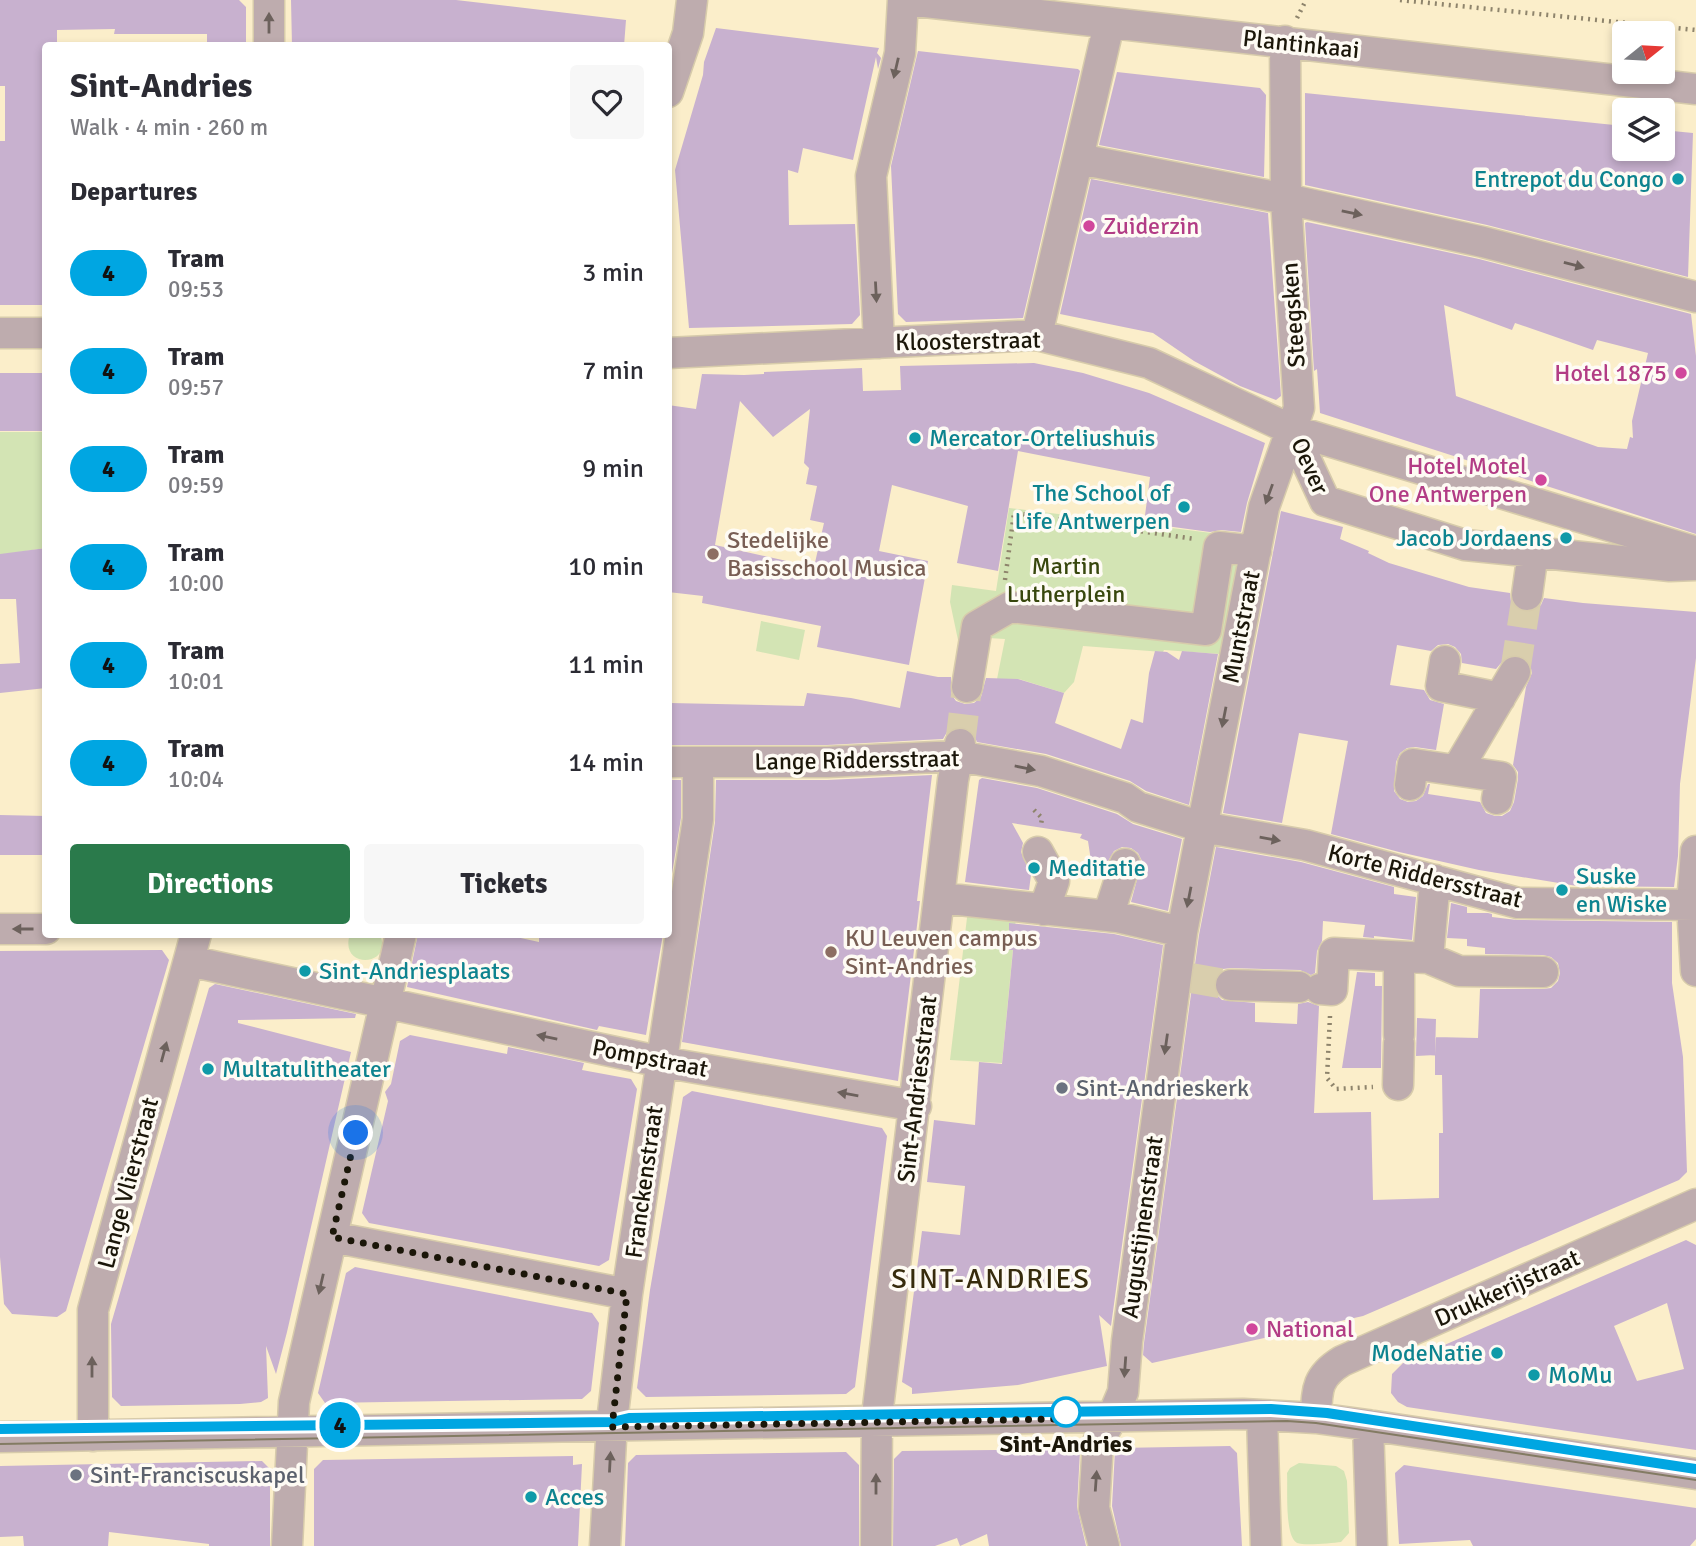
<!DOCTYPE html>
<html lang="en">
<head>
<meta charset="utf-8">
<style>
	:root { --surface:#fff; --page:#f7f7f7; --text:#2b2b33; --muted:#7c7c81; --accent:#2a7a4b }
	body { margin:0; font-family:Signika,sans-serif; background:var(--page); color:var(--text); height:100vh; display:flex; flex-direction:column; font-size:26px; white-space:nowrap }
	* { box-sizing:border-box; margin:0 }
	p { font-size:23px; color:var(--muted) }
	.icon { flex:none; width:38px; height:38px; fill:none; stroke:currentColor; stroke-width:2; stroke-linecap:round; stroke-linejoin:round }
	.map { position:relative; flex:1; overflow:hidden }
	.side { position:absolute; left:42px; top:42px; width:630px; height:896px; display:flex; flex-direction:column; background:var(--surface); border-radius:7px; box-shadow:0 4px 10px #0003 }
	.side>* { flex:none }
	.badge { padding:0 14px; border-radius:23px; font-size:24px; line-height:46px }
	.needle { width:46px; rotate:72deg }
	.controls { position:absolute; left:1612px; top:21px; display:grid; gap:14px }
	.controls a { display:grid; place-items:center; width:63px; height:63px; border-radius:7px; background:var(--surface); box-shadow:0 4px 10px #0003; font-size:35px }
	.you { position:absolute; width:35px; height:35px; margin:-18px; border:5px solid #fff; border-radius:50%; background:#1a73e8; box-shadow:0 0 0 10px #1a73e833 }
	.map>.badge { position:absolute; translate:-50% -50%; box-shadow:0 0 0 4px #fff }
	h2 { padding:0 28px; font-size:26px; line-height:63px }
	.round { display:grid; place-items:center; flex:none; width:74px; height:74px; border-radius:7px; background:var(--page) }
	.headline { display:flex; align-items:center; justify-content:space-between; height:119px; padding:0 28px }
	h1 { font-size:33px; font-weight:700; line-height:52px }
	.cta { display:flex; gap:14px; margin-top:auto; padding:14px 28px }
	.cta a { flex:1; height:80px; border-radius:7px; background:var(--accent); color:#fff; font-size:28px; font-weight:700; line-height:80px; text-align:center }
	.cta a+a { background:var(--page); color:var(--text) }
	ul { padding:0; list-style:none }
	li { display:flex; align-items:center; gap:21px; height:98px; padding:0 28px }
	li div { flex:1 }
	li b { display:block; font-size:26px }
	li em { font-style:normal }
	li .badge { min-width:77px; font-weight:700; text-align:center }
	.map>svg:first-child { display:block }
	.green { fill:#d3e4b4 }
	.building { fill:#c8b1cf; fill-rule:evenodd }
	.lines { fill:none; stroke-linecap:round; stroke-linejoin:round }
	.minor-tunnel { stroke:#d9cead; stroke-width:30; stroke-dasharray:30 15; stroke-linecap:butt }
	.minor-casing { stroke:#d7cbab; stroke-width:33 }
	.path { stroke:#8e846c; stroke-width:4.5; stroke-dasharray:2 5; stroke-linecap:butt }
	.minor { stroke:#beacae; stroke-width:30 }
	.tram { stroke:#837b63; stroke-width:2 }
	.oneway { fill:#6c615c }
	.line-casing { stroke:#fff; stroke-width:16 }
	.line { stroke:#00a6e2; stroke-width:10 }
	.walk { stroke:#1b1609; stroke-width:7; stroke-dasharray:0 12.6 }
	.culture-dot { fill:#0f9aa8; stroke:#fefbf4; stroke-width:2.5 }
	.hotel-dot { fill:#d1479c; stroke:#fefbf4; stroke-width:2.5 }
	.education-dot { fill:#8d6e63; stroke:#fefbf4; stroke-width:2.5 }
	.worship-dot { fill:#6b7280; stroke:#fefbf4; stroke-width:2.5 }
	.stop-dot { fill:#fff; stroke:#00a6e2; stroke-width:3.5 }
	.labels { text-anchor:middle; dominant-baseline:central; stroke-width:7; stroke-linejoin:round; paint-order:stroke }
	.street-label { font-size:24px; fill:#1b1609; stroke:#fefbf4 }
	.culture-label { font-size:24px; fill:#0d838f; stroke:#fefbf4; text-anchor:start }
	.hotel-label { font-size:24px; fill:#b23c85; stroke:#fefbf4; text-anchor:start }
	.education-label { font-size:24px; fill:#785e54; stroke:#fefbf4; text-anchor:start }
	.park-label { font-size:24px; fill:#38470d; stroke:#fefbf4 }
	.worship-label { font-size:24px; fill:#5b616d; stroke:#fefbf4; text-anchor:start }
	.stop-label { font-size:24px; font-weight:bold; fill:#1b1609; stroke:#fefbf4 }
	.quarter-label { font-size:28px; letter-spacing:2px; fill:#372c0d; stroke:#fefbf4 }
</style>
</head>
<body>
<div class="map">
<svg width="1696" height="1546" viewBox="0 0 1696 1546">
	<rect width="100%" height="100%" fill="#fbeeca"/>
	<path class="green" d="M0 432H45V548L0 555Z
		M1009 508 1244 537 1220 654 1164 650 1163 652 1083 646 1074 682 1064 693 1019 679H997L1005 639 988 638 962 659 950 602 952 585 996 591Z
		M761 621 805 630 799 660 756 651Z
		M969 901 1017 907 1002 1063 950 1060Z
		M350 934 380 935C394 967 338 970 350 934Z
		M1299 1463 1336 1466 1344 1471 1347 1481 1349 1533 1341 1542C1332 1543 1305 1546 1297 1543 1284 1536 1288 1487 1287 1473L1290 1468Z"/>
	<path class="building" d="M0 0H239L246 7V46H207V34H114L115 29 57 30V46H46V190L43 259 46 266V305H0V141H5V86H0Z
		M291 0H456L626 20 624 46H292Z
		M716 28 879 48 877 53 881 58 878 69 876 57 853 160 803 148 798 173 788 170 789 225 855 224 860 315 852 324 689 328 675 170 703 75 704 62Z
		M918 51 1078 69 1080 71 1023 318 906 322 898 314 891 166Z
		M1117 72 1260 88 1266 95 1264 177 1099 145Z
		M1305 93 1624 126V149H1662V130L1693 133 1688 277 1487 225 1305 185Z
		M1091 179 1268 213 1281 396 1276 400 1240 386 1194 361 1153 333 1060 314Z
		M1307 222 1479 259 1691 314 1696 356V534L1320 413 1317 369 1314 371 1305 223ZM1444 305 1512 330 1515 323 1593 350 1597 340 1648 353 1632 421 1633 438 1630 437 1627 449 1598 447 1456 396Z
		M1034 363 1083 373 1149 393 1265 443 1247 503 1241 532 1221 530 1210 532 1144 523 1150 477 1018 451 998 571 957 563 968 506 892 485 879 551 928 561 909 665 817 647 821 626 702 603 703 596 668 592V405L696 409 702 374 744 375 764 374V372L862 368 863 391 901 390 900 366ZM740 401 773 437 810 409 804 463 809 468 806 484 817 486 810 520 824 523 814 567 715 545Z
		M0 373H46V431H0Z
		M1281 511 1343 527 1340 539 1369 551 1368 553 1389 563 1469 587 1510 593 1511 602 1516 608 1524 612 1534 611 1541 605 1544 598 1583 603 1696 612V658L1680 784 1678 856 1674 887 1577 886 1479 870 1399 852 1331 834 1348 741 1299 733 1282 823 1223 813ZM1448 644 1455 647 1461 654 1462 663 1496 669 1506 657 1516 655 1524 657 1530 664 1532 673 1526 687 1513 765 1518 772V779L1514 802 1510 811 1502 816H1495L1486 813 1480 802 1428 794 1430 784H1428L1423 796 1416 801 1408 802 1400 799 1394 791 1396 762 1400 753 1407 748 1415 747 1436 750 1444 704 1430 700 1424 690 1390 685 1397 645 1431 651 1438 645Z
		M46 548V688L0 693V664L20 663 16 599H0V554Z
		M1155 651 1167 652 1179 660 1182 651 1218 654 1189 805 1146 791 1130 781 1046 754 977 742 972 731 963 727 954 728 947 732 943 739 827 745H668L670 703 804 706 807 693 851 698 900 708 907 671 938 677H951V694L956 701 965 704 974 703 981 697 986 678 1018 679 1064 693 1055 723 1121 749 1131 719 1143 723 1149 673Z
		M932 775 917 901H920L898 1081 682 1042 715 822 716 780H827Z
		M982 778 1037 788 1117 814 1133 824 1182 839 1168 911 1131 902 1142 861 1138 853 1131 848 1122 847 1114 851 1107 863 1091 861 1088 841 1080 838 1082 834 1012 823 1023 843 1021 852 1031 875 1029 890 965 882 979 780Z
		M668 780H681V818L668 898Z
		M0 815 46 816V855H0Z
		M1216 847 1301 862 1394 887V894L1416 897 1412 940 1374 936V938L1363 937 1365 925 1323 921 1322 941 1317 951 1315 973 1311 975 1300 970 1231 968 1223 969 1217 975 1214 984 1216 994 1222 1000 1255 1003V1022L1297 1024 1298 1004 1308 1002 1319 1006 1314 1113 1371 1112 1373 1200 1439 1198V1133H1443L1442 1075H1435V1037L1478 1038 1480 989H1543L1551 988 1558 981 1560 973 1558 963 1551 957 1543 955 1485 954V948L1467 946V939L1447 938 1451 903 1467 907V913H1488L1492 914V917L1517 920 1672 922V983L1683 1057 1687 1172 1679 1180 1363 1316 1152 1363 1143 1355 1144 1343 1199 935Z
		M1009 923 1114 934 1163 945 1111 1326 1099 1315 1107 1366 1018 1385 912 1394V1388L902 1382 922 1231 960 1235 965 1186 927 1182 934 1120 975 1125 979 1062 1002 1064 1013 950H1009Z
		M418 934H502L539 942V934H663L646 1035 599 1026 597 1030 407 987Z
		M162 950 169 960 66 1311 57 1317 12 1314 4 1304 0 1257V951Z
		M1357 972 1375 973V986H1382L1381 1068H1342Z
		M215 984 356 1014 355 1018 238 1020V1023L351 1052 287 1332 276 1374 266 1346 268 1398 261 1402 240 1404 121 1406 112 1397 111 1324 209 988Z
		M1417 1018 1436 1019 1435 1055 1416 1056Z
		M410 1035 507 1054 508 1047 584 1063 582 1070 631 1079 637 1089 609 1260 599 1266 369 1223 362 1213 388 1101 385 1092 391 1084 400 1041Z
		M692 1091 882 1128 887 1136 855 1387 846 1394 646 1397 637 1388 650 1290 683 1097Z
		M1686 1240 1696 1245V1450L1407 1407 1398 1402 1391 1393 1392 1374 1403 1363ZM1667 1303 1684 1369 1637 1381 1614 1326Z
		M355 1267 592 1313 599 1323 591 1391 582 1399 325 1403 318 1393 346 1273Z
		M1230 1446 1237 1453 1242 1546H1121L1112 1506 1115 1450 1118 1448Z
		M1078 1449 1080 1451 1077 1507 1086 1546H989L987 1534 960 1546 957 1538 935 1546H893L894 1459 902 1451Z
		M846 1452 859 1465V1546H625L628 1463 636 1455Z
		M573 1456V1465L582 1464 578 1546H314V1469L323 1460Z
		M262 1461 270 1469V1546H209V1544L109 1532 108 1546H24L23 1536 0 1537V1466Z
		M1404 1465 1696 1508V1539L1690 1546H1473L1470 1540 1399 1544 1395 1473Z"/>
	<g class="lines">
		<path class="minor-tunnel" d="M1515 672 1527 595
			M960 744 967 687
			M1191 978 1231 985"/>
		<defs>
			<path id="minor" d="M269 0V46
				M907 0 1696 89
				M668 92 688 33 692 0
				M1079 159 1286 199 1483 242 1696 297
				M0 333H46
				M1037 335 1109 24
				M879 343 871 176 900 53 903 0
				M668 353 1037 335 1149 363 1292 430 1696 552
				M1292 430 1325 501 1465 545 1670 566 1696 565
				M1527 595 1533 552
				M1445 661 1441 686 1500 698
				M967 687 977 626 1010 607 1206 630 1219 547 1256 551
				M668 762H827L958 756 1041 771 1125 798 1138 807 1202 827 1305 845 1518 903 1696 905
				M1457 770 1515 672
				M1410 785 1413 764 1501 777 1497 799
				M1696 851 1692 905 1696 971
				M1038 852 1054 881 1044 910
				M941 898 1117 917 1182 932
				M1108 916 1125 864
				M0 929H46
				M1399 957V1035
				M1428 958 1459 971 1543 972
				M189 961 662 1062 916 1106
				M1231 985 1299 987
				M1320 989 1332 990 1334 953 1428 958 1435 880
				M1398 1085 1399 1043
				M332 1237 627 1294
				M1262 1415 1266 1546
				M1316 1418C1317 1390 1316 1377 1342 1361L1696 1204
				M1368 1425 1372 1546
				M93 1436V1310L196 934
				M0 1437 1243 1414 1316 1418 1368 1425 1696 1474
				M287 1546 294 1402 401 934
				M605 1546 612 1422 627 1294 698 819V762
				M876 1546 877 1416 953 780 960 744
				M1104 1546 1094 1508 1098 1442 1112 1418 1123 1392 1127 1341 1182 932 1264 507 1299 408 1286 199 1285 41"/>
		</defs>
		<use href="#minor" class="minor-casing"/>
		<path class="path" d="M1400 0 1696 30
			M1297 18 1306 0
			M1005 580 1014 513 1195 539
			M1034 810 1042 818 1041 825
			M1330 1016 1327 1078 1336 1089 1373 1087"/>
		<use href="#minor" class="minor"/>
		<path class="tram" d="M0 1429 612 1422 629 1418 1271 1409 1327 1413 1696 1469
			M0 1444 1287 1421 1316 1423 1696 1480"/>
	</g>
	<defs><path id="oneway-solid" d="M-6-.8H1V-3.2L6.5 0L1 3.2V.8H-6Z" transform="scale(1.75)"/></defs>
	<g class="oneway">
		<use href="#oneway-solid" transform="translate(269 23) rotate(-90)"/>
		<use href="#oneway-solid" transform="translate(896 68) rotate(103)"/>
		<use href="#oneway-solid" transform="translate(1352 213) rotate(12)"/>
		<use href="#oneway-solid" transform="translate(1574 265) rotate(15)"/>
		<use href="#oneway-solid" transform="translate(876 292) rotate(87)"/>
		<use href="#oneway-solid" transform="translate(1269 494) rotate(110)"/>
		<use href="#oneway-solid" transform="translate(1224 717) rotate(101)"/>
		<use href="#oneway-solid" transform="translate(1025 768) rotate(11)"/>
		<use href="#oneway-solid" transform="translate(1270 839) rotate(10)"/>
		<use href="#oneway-solid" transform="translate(1189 897) rotate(101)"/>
		<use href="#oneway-solid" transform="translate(23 929) rotate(180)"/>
		<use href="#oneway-solid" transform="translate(547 1037) rotate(-168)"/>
		<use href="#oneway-solid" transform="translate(1166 1044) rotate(98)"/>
		<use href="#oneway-solid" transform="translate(164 1052) rotate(-75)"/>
		<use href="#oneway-solid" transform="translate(848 1094) rotate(-170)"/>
		<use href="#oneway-solid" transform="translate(321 1284) rotate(103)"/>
		<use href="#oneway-solid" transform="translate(92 1367) rotate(-90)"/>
		<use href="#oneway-solid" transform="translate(1125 1367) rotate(94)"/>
		<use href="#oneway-solid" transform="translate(610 1462) rotate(-87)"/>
		<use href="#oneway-solid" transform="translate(1096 1481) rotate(-86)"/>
		<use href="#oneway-solid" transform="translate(876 1484) rotate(-90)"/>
	</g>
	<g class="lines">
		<defs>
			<path id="line" d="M0 1429 612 1422 629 1418 1271 1409 1327 1413 1696 1469"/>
		</defs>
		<use href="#line" class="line-casing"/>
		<use href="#line" class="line"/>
		<path class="walk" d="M356 1133 332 1237 627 1294 612 1427 1059 1419 1066 1412"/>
	</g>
	<g class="culture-dot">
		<circle cx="1678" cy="179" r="7"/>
		<circle cx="915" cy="438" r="7"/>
		<circle cx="1184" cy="507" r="7"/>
		<circle cx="1566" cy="538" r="7"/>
		<circle cx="1034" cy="868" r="7"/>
		<circle cx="1562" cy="890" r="7"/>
		<circle cx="305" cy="971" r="7"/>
		<circle cx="208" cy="1069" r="7"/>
		<circle cx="1497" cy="1353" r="7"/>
		<circle cx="1534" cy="1375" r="7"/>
		<circle cx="531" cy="1497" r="7"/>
	</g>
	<g class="hotel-dot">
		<circle cx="1089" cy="226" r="7"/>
		<circle cx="1681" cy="373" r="7"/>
		<circle cx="1541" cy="480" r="7"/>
		<circle cx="1252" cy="1329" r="7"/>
	</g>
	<g class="education-dot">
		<circle cx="713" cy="554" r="7"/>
		<circle cx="831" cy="952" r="7"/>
	</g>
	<g class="worship-dot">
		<circle cx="1062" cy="1088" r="7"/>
		<circle cx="76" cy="1475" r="7"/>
	</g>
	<circle class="stop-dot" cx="1066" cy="1412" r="14"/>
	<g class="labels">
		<g class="street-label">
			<text transform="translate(1301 44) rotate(6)">Plantinkaai</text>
			<text transform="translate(1293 315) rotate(-94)">Steegsken</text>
			<text transform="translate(968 341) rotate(-1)">Kloosterstraat</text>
			<text transform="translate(1310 466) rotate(66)">Oever</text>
			<text transform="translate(1241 627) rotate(-79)">Muntstraat</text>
			<text transform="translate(857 760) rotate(-1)">Lange Riddersstraat</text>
			<text transform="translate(1425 876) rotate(14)">Korte Riddersstraat</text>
			<text transform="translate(650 1058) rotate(11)">Pompstraat</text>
			<text transform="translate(917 1089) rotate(-83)">Sint-Andriesstraat</text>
			<text transform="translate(644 1182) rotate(-82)">Franckenstraat</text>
			<text transform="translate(128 1183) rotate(-75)">Lange Vlierstraat</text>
			<text transform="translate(1142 1227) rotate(-82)">Augustijnenstraat</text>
			<text transform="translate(1507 1288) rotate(-24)">Drukkerijstraat</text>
		</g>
		<g class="culture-label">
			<text x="1664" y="179" text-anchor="end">Entrepot du Congo</text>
			<text x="929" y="438">Mercator-Orteliushuis</text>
			<text x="1170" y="493" text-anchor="end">The School of<tspan x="1170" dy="28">Life Antwerpen</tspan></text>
			<text x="1552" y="538" text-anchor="end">Jacob Jordaens</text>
			<text x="1048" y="868">Meditatie</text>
			<text x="1576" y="876">Suske<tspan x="1576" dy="28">en Wiske</tspan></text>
			<text x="319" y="971">Sint-Andriesplaats</text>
			<text x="222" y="1069">Multatulitheater</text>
			<text x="1483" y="1353" text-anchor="end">ModeNatie</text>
			<text x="1548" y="1375">MoMu</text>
			<text x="545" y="1497">Acces</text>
		</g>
		<g class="hotel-label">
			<text x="1103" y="226">Zuiderzin</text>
			<text x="1667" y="373" text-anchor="end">Hotel 1875</text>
			<text x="1527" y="466" text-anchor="end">Hotel Motel<tspan x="1527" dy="28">One Antwerpen</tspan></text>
			<text x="1266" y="1329">National</text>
		</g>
		<g class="education-label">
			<text x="727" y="540">Stedelijke<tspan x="727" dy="28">Basisschool Musica</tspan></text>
			<text x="845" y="938">KU Leuven campus<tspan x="845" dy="28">Sint-Andries</tspan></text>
		</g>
		<g class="park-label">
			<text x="1066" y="566">Martin<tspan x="1066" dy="28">Lutherplein</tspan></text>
		</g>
		<g class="worship-label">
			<text x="1076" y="1088">Sint-Andrieskerk</text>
			<text x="90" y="1475">Sint-Franciscuskapel</text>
		</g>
		<g class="stop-label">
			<text x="1066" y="1444">Sint-Andries</text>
		</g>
		<g class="quarter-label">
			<text x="991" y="1279">SINT-ANDRIES</text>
		</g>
	</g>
</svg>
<div class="controls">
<a><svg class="needle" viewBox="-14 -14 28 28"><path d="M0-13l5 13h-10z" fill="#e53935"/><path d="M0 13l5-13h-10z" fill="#7c7c81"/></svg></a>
<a><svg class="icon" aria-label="layers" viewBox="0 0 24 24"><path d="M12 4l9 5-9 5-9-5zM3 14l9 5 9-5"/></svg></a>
</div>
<div class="you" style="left:356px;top:1133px"></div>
<b class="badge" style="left:340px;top:1425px;background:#00a6e2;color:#111">4</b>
<section class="side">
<div class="headline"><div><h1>Sint-Andries</h1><p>Walk · 4 min · 260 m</p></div><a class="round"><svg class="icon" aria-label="heart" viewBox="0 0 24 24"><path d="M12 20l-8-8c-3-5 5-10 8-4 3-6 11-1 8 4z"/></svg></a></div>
<h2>Departures</h2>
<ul>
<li><span class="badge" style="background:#00a6e2;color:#111">4</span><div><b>Tram</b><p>09:53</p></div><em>3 min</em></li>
<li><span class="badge" style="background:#00a6e2;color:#111">4</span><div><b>Tram</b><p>09:57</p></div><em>7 min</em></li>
<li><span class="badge" style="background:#00a6e2;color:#111">4</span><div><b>Tram</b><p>09:59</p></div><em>9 min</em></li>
<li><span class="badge" style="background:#00a6e2;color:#111">4</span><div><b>Tram</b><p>10:00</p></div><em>10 min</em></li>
<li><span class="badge" style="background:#00a6e2;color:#111">4</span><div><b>Tram</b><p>10:01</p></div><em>11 min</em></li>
<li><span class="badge" style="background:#00a6e2;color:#111">4</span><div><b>Tram</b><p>10:04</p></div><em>14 min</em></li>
</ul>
<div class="cta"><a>Directions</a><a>Tickets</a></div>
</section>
</div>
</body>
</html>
